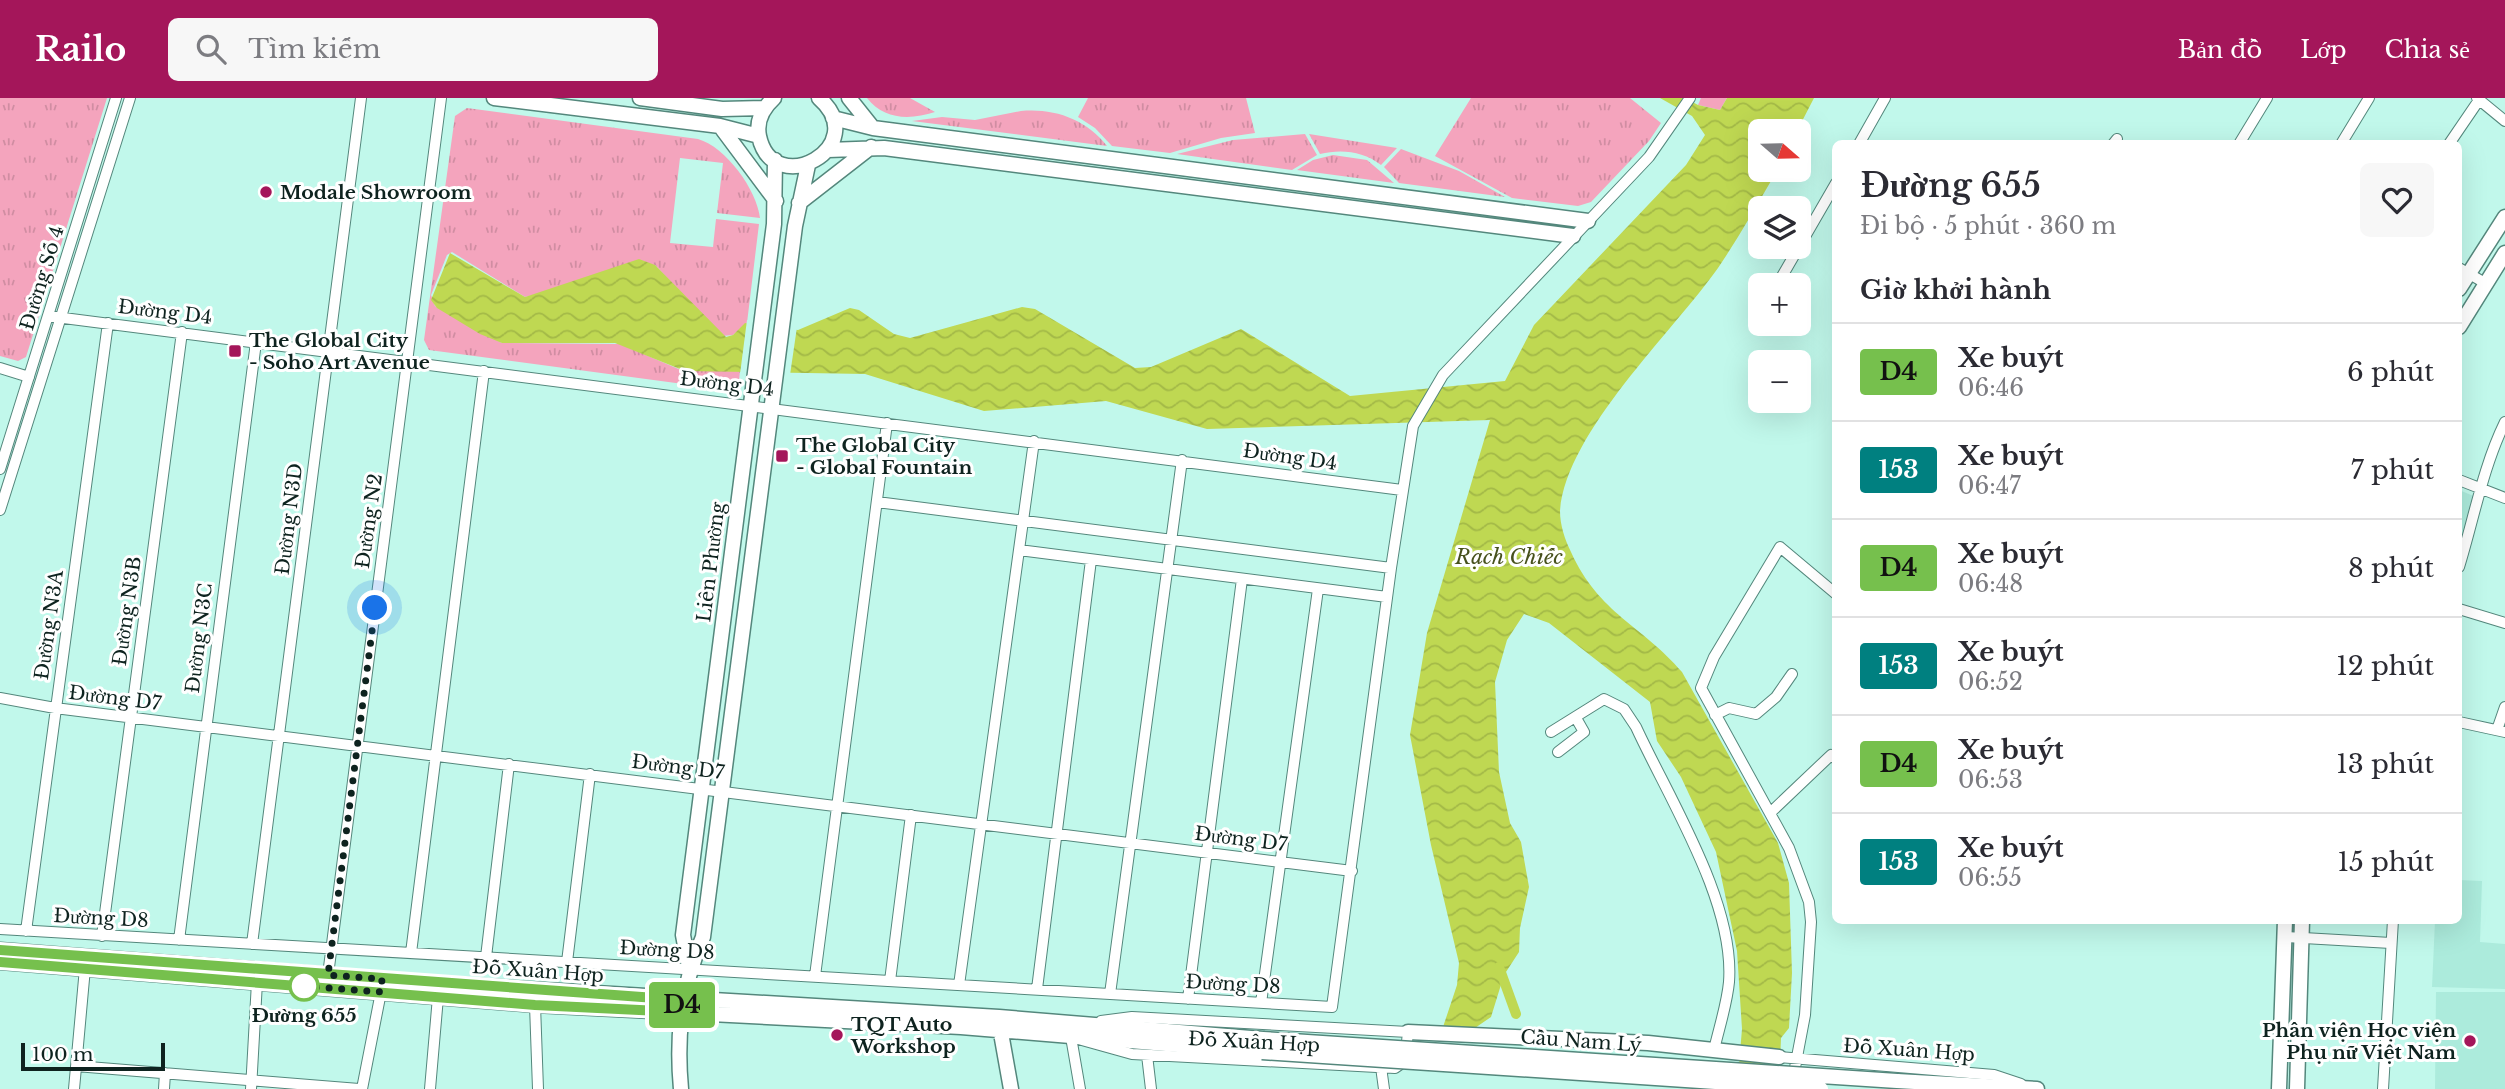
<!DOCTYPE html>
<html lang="vi">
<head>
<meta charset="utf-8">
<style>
	:root { --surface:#fff; --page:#f7f7f7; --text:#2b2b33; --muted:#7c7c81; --line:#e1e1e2; --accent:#a4165a }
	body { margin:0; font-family:"Libre Baskerville",serif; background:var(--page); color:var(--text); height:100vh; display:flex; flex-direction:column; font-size:26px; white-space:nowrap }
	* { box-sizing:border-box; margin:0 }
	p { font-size:23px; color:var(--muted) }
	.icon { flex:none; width:38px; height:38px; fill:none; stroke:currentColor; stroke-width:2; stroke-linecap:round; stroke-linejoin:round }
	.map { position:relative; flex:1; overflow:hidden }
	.details { position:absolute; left:1832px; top:42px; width:630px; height:784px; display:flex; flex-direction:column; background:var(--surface); border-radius:10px; box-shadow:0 7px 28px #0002 }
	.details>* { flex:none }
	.badge { padding:0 14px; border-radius:5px; font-size:24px; line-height:46px }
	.needle { width:46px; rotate:110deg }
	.tools { position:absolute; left:1748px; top:21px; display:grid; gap:14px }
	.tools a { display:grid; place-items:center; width:63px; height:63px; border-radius:10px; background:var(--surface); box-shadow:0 7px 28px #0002; font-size:35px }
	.scale { position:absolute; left:21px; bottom:18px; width:144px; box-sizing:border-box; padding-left:7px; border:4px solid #0e231f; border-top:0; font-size:19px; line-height:24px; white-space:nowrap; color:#0e231f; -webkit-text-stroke:5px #fff; paint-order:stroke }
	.you { position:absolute; width:35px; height:35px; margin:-18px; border:5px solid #fff; border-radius:50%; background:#1a73e8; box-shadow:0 0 0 10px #1a73e833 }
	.map>.badge { position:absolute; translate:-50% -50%; box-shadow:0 0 0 4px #fff }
	h2 { padding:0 28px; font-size:26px; line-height:63px }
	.round { display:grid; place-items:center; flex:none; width:74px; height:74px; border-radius:10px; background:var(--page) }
	.head { display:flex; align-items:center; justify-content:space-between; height:119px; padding:0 28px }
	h1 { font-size:33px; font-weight:600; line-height:52px }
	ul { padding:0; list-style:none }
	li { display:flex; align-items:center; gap:21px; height:98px; padding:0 28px; border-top:2px solid var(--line) }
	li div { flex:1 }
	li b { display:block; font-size:26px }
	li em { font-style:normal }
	li .badge { min-width:77px; font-weight:700; text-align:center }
	header { display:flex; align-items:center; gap:42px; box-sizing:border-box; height:98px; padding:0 35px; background:var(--accent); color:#fff }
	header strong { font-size:33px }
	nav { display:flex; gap:38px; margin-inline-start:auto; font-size:24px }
	.search { width:490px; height:63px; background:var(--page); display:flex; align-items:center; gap:18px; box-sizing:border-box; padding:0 24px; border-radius:10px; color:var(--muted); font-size:26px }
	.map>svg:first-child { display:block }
	.built { fill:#acebdc }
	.grass { fill:url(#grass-tufts) }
	.park { fill:#f4a4bd }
	.water { fill:url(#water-waves) }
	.pier { fill:#c1f8eb }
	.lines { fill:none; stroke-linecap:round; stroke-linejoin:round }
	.canal { stroke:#bfd852; stroke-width:10 }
	.street-casing { stroke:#54877c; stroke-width:12 }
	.secondary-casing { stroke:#54877c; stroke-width:17 }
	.street { stroke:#fff; stroke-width:10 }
	.secondary { stroke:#fff; stroke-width:14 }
	.secondary-bridge-casing { stroke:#54877c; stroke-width:17; stroke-linecap:butt }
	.secondary-bridge { stroke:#fff; stroke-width:14 }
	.line-casing { stroke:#fff; stroke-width:16 }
	.line { stroke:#76c04d; stroke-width:10 }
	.walk { stroke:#0e231f; stroke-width:7; stroke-dasharray:0 12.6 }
	.poi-dot { fill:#a4165a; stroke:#fff; stroke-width:2.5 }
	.stop-dot { fill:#fff; stroke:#76c04d; stroke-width:3.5 }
	.labels { text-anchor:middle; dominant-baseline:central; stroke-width:6; stroke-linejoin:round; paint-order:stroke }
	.poi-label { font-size:19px; font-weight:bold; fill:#0e231f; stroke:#fff; text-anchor:start }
	.street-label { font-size:19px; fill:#0e231f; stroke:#fff }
	.stop-label { font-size:19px; font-weight:bold; fill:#0e231f; stroke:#fff }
	.water-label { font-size:21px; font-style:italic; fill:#47511d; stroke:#fff }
</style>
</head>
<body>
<header>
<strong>Railo</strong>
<div class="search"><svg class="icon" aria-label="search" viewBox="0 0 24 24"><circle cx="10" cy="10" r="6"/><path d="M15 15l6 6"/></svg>Tìm kiếm</div>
<nav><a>Bản đồ</a><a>Lớp</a><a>Chia sẻ</a></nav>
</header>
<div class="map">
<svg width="2505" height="991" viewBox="0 0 2505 991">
	<defs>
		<pattern id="grass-tufts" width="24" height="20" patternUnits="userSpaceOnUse" patternTransform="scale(1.75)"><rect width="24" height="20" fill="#f4a4bd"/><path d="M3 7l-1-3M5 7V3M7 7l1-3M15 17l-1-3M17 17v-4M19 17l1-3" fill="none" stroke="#d08da2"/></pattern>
		<pattern id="water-waves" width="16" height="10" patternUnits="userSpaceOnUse" patternTransform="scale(1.75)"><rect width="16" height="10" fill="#bfd852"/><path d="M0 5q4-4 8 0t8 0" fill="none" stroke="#a3b947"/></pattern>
	</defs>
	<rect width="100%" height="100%" fill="#c1f8eb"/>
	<path class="built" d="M2459 392 2476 399 2459 454Z
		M2459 782 2482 783 2480 844 2505 846V891L2432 889 2435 823 2459 822Z
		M2436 894H2505V991H2435Z"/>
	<path class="grass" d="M0 0H107L26 259 18 263 0 258Z
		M867 0H910L935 14C910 22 884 22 867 0Z
		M1088 0H1246L1255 35 1221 40 1170 55 1112 48 1095 30 1078 19Z
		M1471 0H1630L1661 25 1649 43 1591 104 1578 108 1512 100 1435 58Z
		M467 10 698 41C726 49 757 92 760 120L717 115 723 65 680 60 670 145 713 149 716 121 759 126 747 225 733 237 722 238 655 167 525 199 452 154 447 157 431 197 435 208 502 245 620 246 681 272 740 273 739 283 728 292 429 252 424 242 455 18Z
		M1021 13C1054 10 1086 21 1107 48L912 23 942 19 975 22Z
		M1305 36 1317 57 1292 72 1177 56 1233 42Z
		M1309 36 1397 50 1381 67C1363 53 1341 51 1320 56Z
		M1401 51 1459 73 1505 99 1399 85 1384 69Z
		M1333 57 1367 62 1394 85 1297 72 1313 62Z"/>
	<path class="park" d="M1701 0H1727L1720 12 1698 7Z"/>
	<path class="water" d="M1660 0H1685L1698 7 1720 12 1727 0H1814L1797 33H1760V72H1777L1771 83C1754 112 1737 142 1718 170 1673 234 1566 334 1560 413 1560 427 1565 442 1571 454 1599 516 1642 527 1682 574L1778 745 1789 785 1792 875 1789 930 1781 940 1779 991 1737 990 1742 931 1737 853 1716 754 1681 679 1657 643 1650 604 1549 525 1524 516 1507 542 1495 584 1499 674 1510 725 1521 744 1529 789 1520 830 1519 854 1504 877 1491 919 1472 932 1443 929 1457 887 1459 865 1431 747 1410 637 1427 535 1490 322 1207 331 1106 303 984 313 865 276 685 273 615 245H502L480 236 437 210 431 202 450 155 525 199 639 161 655 167 726 239 733 237 745 225 798 232 850 210 859 212 894 236 910 240 1022 209 1035 211 1135 270 1151 269 1241 231 1350 298 1505 283 1534 227 1686 67 1705 37 1692 18Z"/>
	<path class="pier" d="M747 222 797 229 790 277 740 276Z"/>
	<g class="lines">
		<path class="canal" d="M1499 869 1516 916"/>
		<defs>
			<path id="street" d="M2477 0 2505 23
				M1859 46 1885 0
				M2113 46 2117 41
				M2239 46 2267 0
				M2341 46 2369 0
				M2449 46 2479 2
				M2459 170 2485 185
				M1777 187 1836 85
				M48 218 1402 392
				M0 270 29 279
				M0 371 116 0
				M2459 382 2505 400
				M877 404 1391 470
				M0 412 130 0
				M1019 452 1387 499
				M2459 469C2474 420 2483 369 2505 324
				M2459 511 2505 525
				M0 600 55 610 1352 773
				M1715 617 1729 610 1756 616 1776 599 1792 576
				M2459 624 2505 634
				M2497 632 2505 609
				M1551 634 1604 601 1624 611 1636 629C1669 701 1735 804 1729 884 1727 906 1719 930 1714 952
				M1558 654 1584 634 1576 620
				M1770 715 1831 657 1836 661
				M0 831 1332 909 1391 470 1413 328 1443 277 1649 59 1690 0
				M26 833 108 225
				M102 838 182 234
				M2284 839 2391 845
				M179 842 256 244
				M252 846 361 0
				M411 855 484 273
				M486 859 509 666
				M567 864 590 676
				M328 877 441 0
				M815 878 887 325
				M890 883 911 717
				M959 887 1034 343
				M1037 891 1091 462
				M1110 896 1182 362
				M1188 901 1242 481
				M1261 905 1318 491
				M535 907 538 991
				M1147 957 1151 991
				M1779 959 1994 977 2021 986
				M76 968 359 991
				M1381 969 1384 991
				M1793 980 1805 917 1811 824 1809 804 1789 750 1701 590 1714 559 1780 449 1836 496
				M74 991 85 870
				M164 991 165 975
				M251 991 257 884
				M362 991 381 894
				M430 991 438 899
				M1080 991 1071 939 1132 956 1395 970 1405 963 1408 934 1132 919 1101 923
				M2383 991 2393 822"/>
			<path id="secondary" d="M494 0 720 28 759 38
				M640 0 722 11 764 10
				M774 0C763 10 756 23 759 38 773 104 874 48 819 0
				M849 0 873 30
				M833 20 873 30 1588 123
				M720 28 776 103
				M828 52 884 50 1573 138
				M799 105 871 49
				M2459 191 2505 119
				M2459 229 2505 155
				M0 852 445 886 999 919 1263 941
				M0 864 535 907 961 929 1262 954
				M689 869 683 837 774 126 775 62
				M999 924 1011 991
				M1408 934 1648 945 1779 959
				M1897 983 2037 991
				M681 991C676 938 681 888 703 839L795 128 808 67
				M2279 991 2285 822
				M2297 991 2302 822"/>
		</defs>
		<use href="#street" class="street-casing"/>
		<use href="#secondary" class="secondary-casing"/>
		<use href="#street" class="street"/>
		<use href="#secondary" class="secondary"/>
		<defs>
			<path id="secondary-bridge" d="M1263 941 1897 983
				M1262 954 1821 991"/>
		</defs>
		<use href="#secondary-bridge" class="secondary-bridge-casing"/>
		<use href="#secondary-bridge" class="secondary-bridge"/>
	</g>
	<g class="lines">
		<defs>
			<path id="line" d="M0 852 683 902 681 914 535 907 0 864"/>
		</defs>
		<use href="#line" class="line-casing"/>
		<use href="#line" class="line"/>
		<path class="walk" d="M304 888 381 894 382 881 328 877 375 510"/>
	</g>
	<g class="poi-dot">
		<circle cx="266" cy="94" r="7"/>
		<rect x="228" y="246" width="14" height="14" rx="3.5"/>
		<rect x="775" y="351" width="14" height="14" rx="3.5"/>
		<circle cx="837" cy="937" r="7"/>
		<circle cx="2470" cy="943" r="7"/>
	</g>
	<circle class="stop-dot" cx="304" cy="888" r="14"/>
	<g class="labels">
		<g class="poi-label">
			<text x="280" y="94">Modale Showroom</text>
			<text x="249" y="242">The Global City<tspan x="249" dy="22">- Soho Art Avenue</tspan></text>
			<text x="796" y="347">The Global City<tspan x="796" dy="22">- Global Fountain</tspan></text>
			<text x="851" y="926">TQT Auto<tspan x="851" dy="22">Workshop</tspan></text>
			<text x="2456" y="932" text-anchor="end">Phân viện Học viện<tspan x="2456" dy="22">Phụ nữ Việt Nam</tspan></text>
		</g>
		<g class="street-label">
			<text transform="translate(42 180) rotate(-73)">Đường Số 4</text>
			<text transform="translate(165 214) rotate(7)">Đường D4</text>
			<text transform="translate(727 286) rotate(7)">Đường D4</text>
			<text transform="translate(1290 359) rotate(8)">Đường D4</text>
			<text transform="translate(289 421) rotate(-83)">Đường N3D</text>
			<text transform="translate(369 423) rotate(-82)">Đường N2</text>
			<text transform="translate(711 464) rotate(-83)">Liên Phường</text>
			<text transform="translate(127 513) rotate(-82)">Đường N3B</text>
			<text transform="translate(49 527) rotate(-82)">Đường N3A</text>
			<text transform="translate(199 540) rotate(-83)">Đường N3C</text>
			<text transform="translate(115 600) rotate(7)">Đường D7</text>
			<text transform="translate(678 669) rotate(7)">Đường D7</text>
			<text transform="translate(1241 741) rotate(7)">Đường D7</text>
			<text transform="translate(101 820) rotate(3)">Đường D8</text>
			<text transform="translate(667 852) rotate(3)">Đường D8</text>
			<text transform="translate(538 873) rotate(4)">Đỗ Xuân Hợp</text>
			<text transform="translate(1233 886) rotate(3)">Đường D8</text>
			<text transform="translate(1581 943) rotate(4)">Cầu Nam Lý</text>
			<text transform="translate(1254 944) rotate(3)">Đỗ Xuân Hợp</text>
			<text transform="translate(1909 952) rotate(4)">Đỗ Xuân Hợp</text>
		</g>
		<g class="stop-label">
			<text x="304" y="917">Đường 655</text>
		</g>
		<g class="water-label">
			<text x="1509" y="459">Rạch Chiếc</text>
		</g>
	</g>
</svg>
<div class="tools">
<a><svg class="needle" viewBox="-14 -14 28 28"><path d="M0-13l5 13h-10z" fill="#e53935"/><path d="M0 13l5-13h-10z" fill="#7c7c81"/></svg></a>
<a><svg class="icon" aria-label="layers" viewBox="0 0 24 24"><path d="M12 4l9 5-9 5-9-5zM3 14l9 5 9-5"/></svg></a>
<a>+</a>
<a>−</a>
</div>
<div class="scale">100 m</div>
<div class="you" style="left:375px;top:510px"></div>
<b class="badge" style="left:682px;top:907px;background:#76c04d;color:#111">D4</b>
<section class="details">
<div class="head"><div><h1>Đường 655</h1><p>Đi bộ · 5 phút · 360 m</p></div><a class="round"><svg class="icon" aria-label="heart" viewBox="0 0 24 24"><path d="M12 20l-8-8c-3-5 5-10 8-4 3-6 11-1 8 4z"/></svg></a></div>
<h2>Giờ khởi hành</h2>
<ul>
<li><span class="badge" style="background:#76c04d;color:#111">D4</span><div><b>Xe buýt</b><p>06:46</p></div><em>6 phút</em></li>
<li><span class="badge" style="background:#008080;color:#fff">153</span><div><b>Xe buýt</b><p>06:47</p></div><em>7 phút</em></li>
<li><span class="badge" style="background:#76c04d;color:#111">D4</span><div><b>Xe buýt</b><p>06:48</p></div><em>8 phút</em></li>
<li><span class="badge" style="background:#008080;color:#fff">153</span><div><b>Xe buýt</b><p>06:52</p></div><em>12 phút</em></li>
<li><span class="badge" style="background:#76c04d;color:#111">D4</span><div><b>Xe buýt</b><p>06:53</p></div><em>13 phút</em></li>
<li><span class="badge" style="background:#008080;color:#fff">153</span><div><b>Xe buýt</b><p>06:55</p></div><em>15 phút</em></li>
</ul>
</section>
</div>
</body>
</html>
